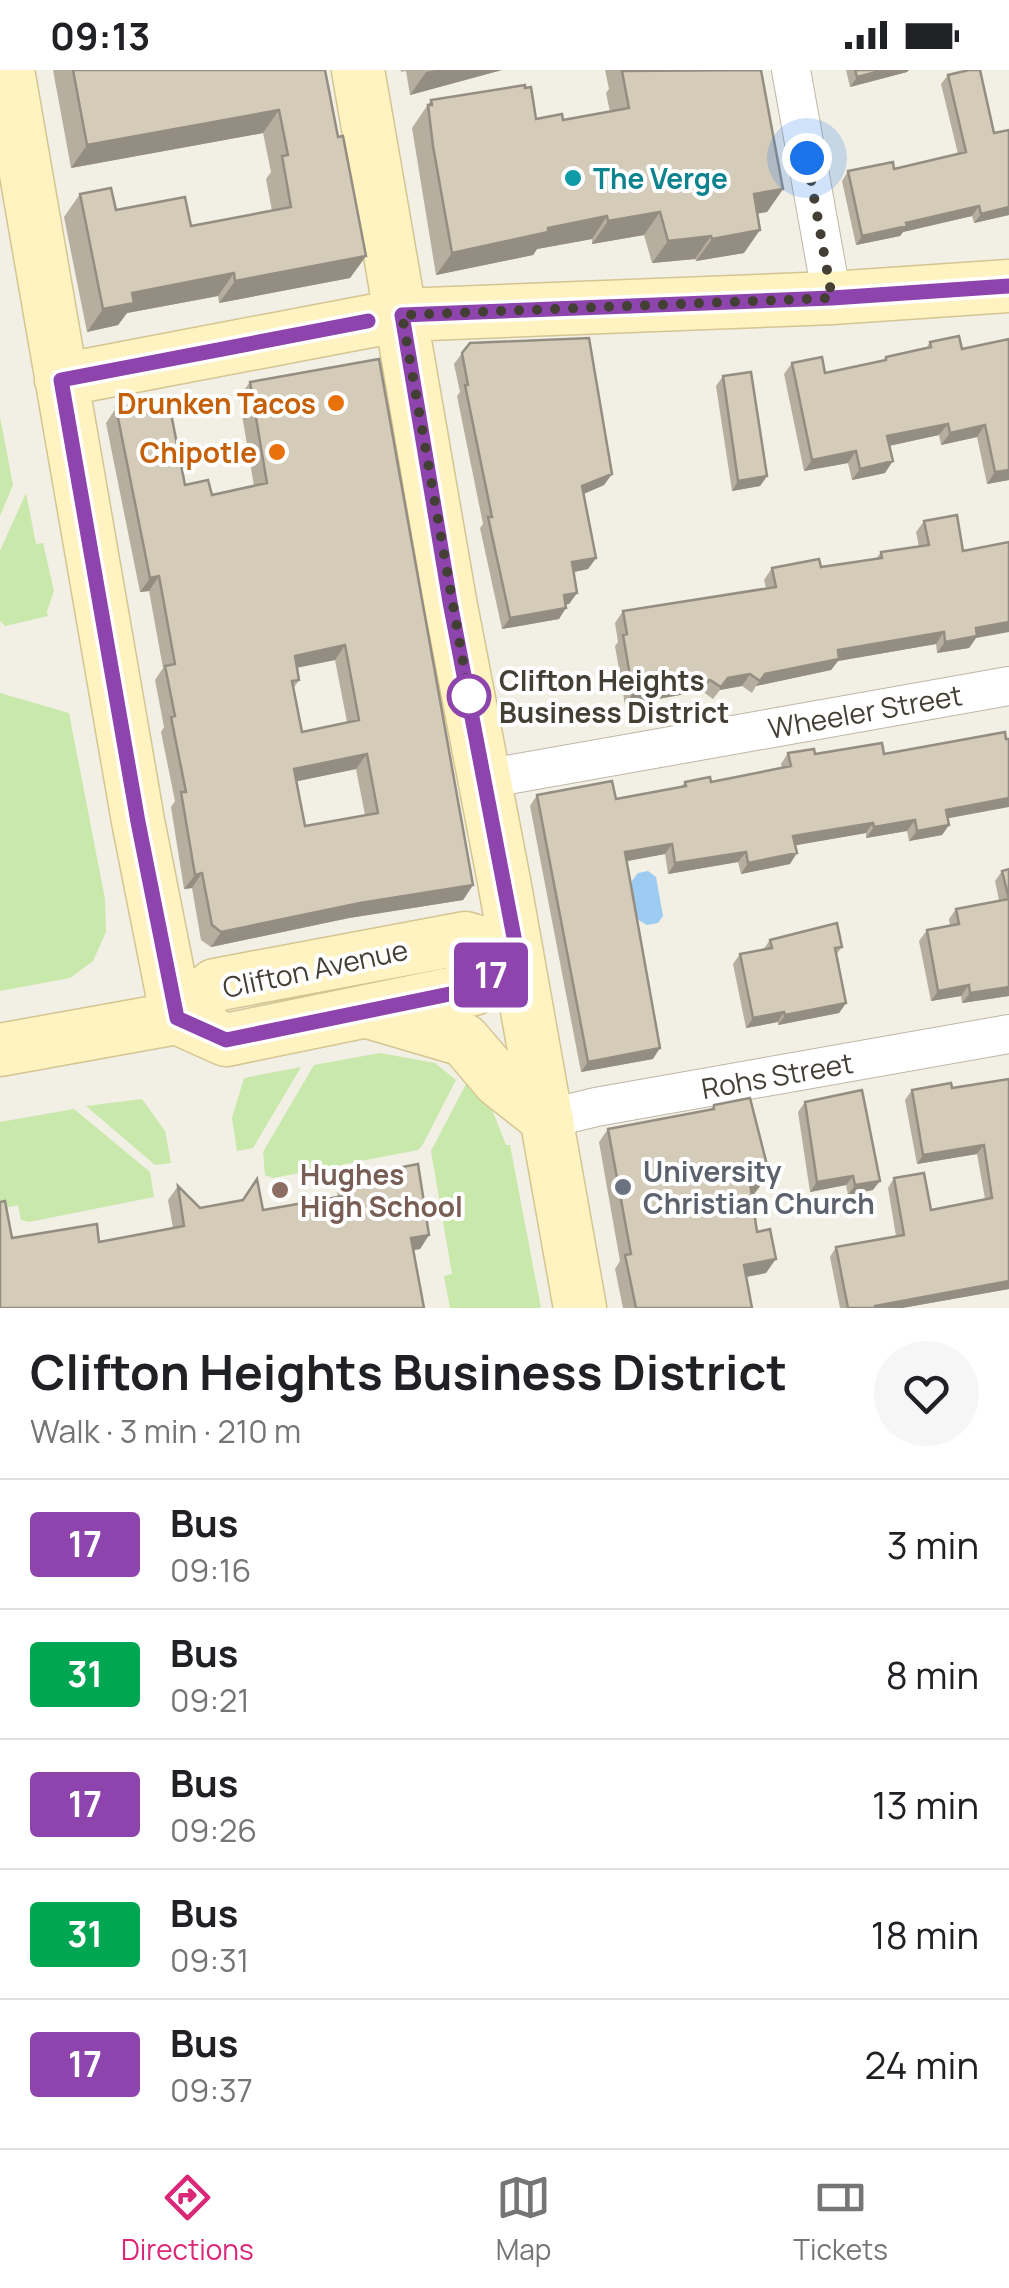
<!DOCTYPE html>
<html lang="en">
<head>
<meta charset="utf-8">
<style>
	:root { --surface:#fff; --page:#f6f6f6; --text:#202124; --muted:#757577; --line:#e0e0e0; --accent:#db2777 }
	body { margin:0; font-family:Manrope,sans-serif; background:var(--page); color:var(--text); height:100vh; display:flex; flex-direction:column; font-size:38px; white-space:nowrap }
	* { box-sizing:border-box; margin:0 }
	p { font-size:32px; color:var(--muted) }
	.icon { flex:none; width:55px; height:55px; fill:none; stroke:currentColor; stroke-width:2; stroke-linecap:round; stroke-linejoin:round }
	.map { position:relative; height:1238px; overflow:hidden }
	.sheet { display:flex; flex-direction:column; background:var(--surface); flex:1 }
	.sheet>* { flex:none }
	.badge { padding:0 20px; border-radius:8px; font-size:35px; line-height:65px }
	.you { position:absolute; width:50px; height:50px; margin:-25px; border:8px solid #fff; border-radius:50%; background:#1a73e8; box-shadow:0 0 0 15px #1a73e833 }
	.map>.badge { position:absolute; translate:-50% -50%; box-shadow:0 0 0 5px #fff }
	.round { display:grid; place-items:center; flex:none; width:105px; height:105px; border-radius:52px; background:var(--page) }
	.headline { display:flex; align-items:center; justify-content:space-between; height:170px; padding:0 30px }
	h1 { font-size:48px; font-weight:700; line-height:75px }
	ul { padding:0; list-style:none }
	li { display:flex; align-items:center; gap:30px; height:130px; padding:0 30px; border-top:2px solid var(--line) }
	li div { flex:1 }
	li b { display:block; font-size:38px }
	li em { font-style:normal }
	li .badge { min-width:110px; font-weight:700; text-align:center }
	.status { display:flex; justify-content:space-between; align-items:center; height:70px; padding:0 50px; background:var(--surface); direction:ltr }
	.status svg { height:28px; fill:currentColor }
	.tabs { display:flex; justify-content:space-around; align-items:center; height:140px; border-top:2px solid var(--line); background:var(--surface); font-size:28px; color:var(--muted) }
	.tabs a { display:grid; justify-items:center; gap:5px }
	.tabs .selected { color:var(--accent) }
	.map>svg:first-child { display:block }
	.green { fill:#c9e8ab }
	.water { fill:#9ecbf1 }
	.lines { fill:none; stroke-linecap:round; stroke-linejoin:round }
	.street-casing { stroke:#beb7a6; stroke-width:40 }
	.secondary-casing { stroke:#d4c593; stroke-width:55 }
	.street { stroke:#fff; stroke-width:38 }
	.secondary { stroke:#fff3c1; stroke-width:52 }
	.wall { fill:#b6af9f; fill-rule:evenodd }
	.shaded-wall { fill:#948e82 }
	.building { fill:#d4cbb9; stroke:#948e82; stroke-width:2.5; fill-rule:evenodd }
	.line-casing { stroke:#fff; stroke-width:22 }
	.line { stroke:#8e44ad; stroke-width:15 }
	.walk { stroke:#443f34; stroke-width:10; stroke-dasharray:0 18 }
	.culture-dot { fill:#0f9aa8; stroke:#fff; stroke-width:4 }
	.food-dot { fill:#e8710a; stroke:#fff; stroke-width:4 }
	.stop-dot { fill:#fff; stroke:#8e44ad; stroke-width:5 }
	.worship-dot { fill:#6b7280; stroke:#fff; stroke-width:4 }
	.education-dot { fill:#8d6e63; stroke:#fff; stroke-width:4 }
	.labels { text-anchor:middle; dominant-baseline:central; stroke-width:8; stroke-linejoin:round; paint-order:stroke }
	.culture-label { font-size:28px; font-weight:bold; fill:#0d838f; stroke:#fff; text-anchor:start }
	.food-label { font-size:28px; font-weight:bold; fill:#c56008; stroke:#fff; text-anchor:end }
	.stop-label { font-size:28px; font-weight:bold; fill:#443f34; stroke:#fff; text-anchor:start }
	.street-label { font-size:28px; fill:#443f34; stroke:#fff }
	.worship-label { font-size:28px; font-weight:bold; fill:#5b616d; stroke:#fff; text-anchor:start }
	.education-label { font-size:28px; font-weight:bold; fill:#785e54; stroke:#fff; text-anchor:start }
</style>
</head>
<body>
<div class="status"><b>09:13</b><svg viewBox="0 0 49 12"><path d="M0 12V9h3v3zM5 12V6h3v6zM10 12V3h3v9zM15 12V0h3v12zM26 1h20v11H26zM47 4h2v5h-2z"/></svg></div>
<div class="map">
<svg width="1009" height="1238" viewBox="0 0 1009 1238">
	<rect width="100%" height="100%" fill="#f2efe4"/>
	<path class="green" d="M0 347 13 415 0 446Z
		M26 423 36 474 43 473 54 521 47 541 48 546 5 556 0 551V481Z
		M0 623 69 643 105 829 106 862 93 891 70 908 0 921Z
		M380 983 435 993 456 1010 422 1076 418 1080 273 1108 265 1105 263 1082 314 995Z
		M301 997 253 1078 237 1081 232 1048 244 1008Z
		M466 1014 491 1037 506 1075H510L541 1238H450L444 1206 452 1204 431 1081Z
		M142 1029 165 1061 171 1093 155 1095 86 1036Z
		M74 1039 150 1102 154 1127 29 1152 21 1150 18 1135 0 1139V1052Z"/>
	<path class="water" d="M648 801 656 807 663 846 658 853 647 855 637 849 631 812 638 803Z"/>
	<g class="lines">
		<defs>
			<path id="street" d="M791 0 832 228
				M485 709 1009 616
				M547 1049 596 1037 1009 964"/>
			<path id="secondary" d="M8 0 138 751 177 948
				M358 0 450 531 504 811 580 1238
				M61 310 402 245 832 228 1009 216
				M372 943 464 970 499 1011 547 1049
				M177 948 226 970 474 919 517 883
				M0 980 177 948 215 915 465 868 517 883"/>
		</defs>
		<use href="#street" class="street-casing"/>
		<use href="#secondary" class="secondary-casing"/>
		<use href="#street" class="street"/>
		<use href="#secondary" class="secondary"/>
	</g>
	<path class="wall" d="M53 0H325L338 67 366 186 350 208 219 233 218 226 127 243 118 255 87 262 64 147 80 124 116 140 191 156 272 141 266 109 271 102 263 63 71 98Z
		M401 0H502L410 25 406 1 401 2Z
		M605 0H761L783 119 767 142 757 143 744 183 696 191 695 189 652 193 644 165 592 174V169L537 179 533 185 436 205 412 58 431 30 536 49 563 50 610 42 606 23 609 19Z
		M846 0H909L907 2 850 17Z
		M948 5 1009 145 974 153 972 146 903 162 900 166 856 175 842 111 848 101 894 99 958 84 941 14Z
		M1009 269V410L987 414 977 367 941 375 939 365 889 376 885 403 852 410 848 393 804 401 784 304 792 293 825 303 883 291 886 287 926 278 930 272 962 279Z
		M462 283 612 404 604 415 584 424 596 488 588 499 574 502 577 523 569 534H566L559 549 502 559 480 458 483 454 457 326 460 322 454 294Z
		M723 306 767 406 760 416 732 421 716 316Z
		M250 312 473 815 463 830 349 848 211 877 201 870 192 818 184 819 171 737 175 731 161 662 164 657 155 610 163 598 149 521 140 522 106 353 116 338 185 415 212 425 254 416 239 327ZM335 590 347 652 302 662 293 619 299 610 297 598ZM356 699 365 745 305 756 297 711Z
		M924 451 976 568 969 578 937 583 936 574 838 591 831 600 756 616 752 623 742 616 720 620 713 629 702 621 625 635 615 576 618 572 615 553 623 541 766 518 764 510 772 498 821 497 876 489 881 482 919 477 916 462Z
		M788 683 884 684 948 749 949 755 942 765 909 771 907 761 866 768V763L795 775 790 794 741 804 738 792 668 804 665 784 626 791 653 989 581 1002 530 736 537 725 616 729 681 717 685 712H711L782 698 781 694Z
		M1009 799V926L962 933 961 926 931 931 919 871 927 860 950 856 949 849 956 839 999 830 995 811 1002 801Z
		M770 870 842 877 836 885 846 933 839 943 778 955V952L746 958 733 894 740 884 763 880Z
		M1009 1009V1219L902 1238H840L830 1187 836 1177 896 1166 888 1118 894 1108 931 1140 985 1129 977 1084 917 1094 905 1030 912 1020 952 1018Z
		M805 1032 873 1120 848 1125 846 1115 810 1122 798 1042Z
		M714 1035 766 1091 761 1097 764 1111 754 1124 751 1125 766 1203 746 1207 752 1238H623L615 1199 620 1191 599 1072 608 1059 710 1040Z
		M346 1108 429 1165 420 1179 414 1180 424 1238 12 1168 99 1172 173 1158 168 1130 178 1116 200 1138 263 1140 338 1127 337 1121Z"/>
	<path class="shaded-wall" d="M435 0H502L410 25 426 2Z
		M884 0H909L907 2 850 17 857 7Z
		M279 40 263 63 71 98 87 75Z
		M783 119 767 142 738 147 754 124Z
		M979 136 972 146 903 162 900 166 856 175 862 166 906 153Z
		M1009 137V145L974 153 981 144Z
		M660 142 644 165 592 174 608 151Z
		M607 146 592 169 537 179 533 185 436 205 452 183 548 158Z
		M760 160 744 183 696 191 712 169Z
		M711 166 695 189 652 193 668 171Z
		M366 186 350 208 219 233 235 211Z
		M234 203 218 226 127 243 118 255 87 262 103 239 132 223Z
		M948 354 939 365 879 378 887 366Z
		M985 355 977 367 941 375 950 363Z
		M856 381 848 393 804 401 812 390Z
		M893 391 885 403 852 410 860 399Z
		M1009 400V410L987 414 995 402Z
		M612 404 604 415 574 428 582 416Z
		M767 406 760 416 732 421 738 411Z
		M596 488 588 499 564 504 572 492Z
		M159 506 149 521 140 522 150 508Z
		M577 523 569 534 556 536 564 525Z
		M566 538 559 549 502 559 510 548Z
		M1009 552V562L976 568 969 578 937 583 945 572 976 558Z
		M944 562 936 574 838 591 831 600 756 616 765 604 838 580Z
		M345 575 335 590 284 600 295 586Z
		M750 604 742 616 719 620 728 608Z
		M710 610 702 621 625 635 633 623Z
		M367 684 356 699 284 714 294 699Z
		M1009 728V737L939 750 946 740Z
		M915 750 907 761 866 768 874 757Z
		M873 753 866 763 786 777 793 766Z
		M949 755 942 765 909 771 917 761Z
		M672 774 665 784 617 793 625 782Z
		M746 782 738 792 668 804 675 793Z
		M797 783 790 794 741 804 748 793Z
		M202 803 192 818 184 819 195 805Z
		M473 815 463 830 349 848 211 877 221 862 360 833Z
		M969 915 961 926 931 931 938 921Z
		M1009 917V926L962 933 970 923Z
		M846 933 839 943 778 955 785 945Z
		M784 942 778 952 746 958 753 948Z
		M660 978 653 989 581 1002 588 992Z
		M984 1075 977 1084 917 1094 923 1085Z
		M853 1106 846 1115 810 1122 817 1112Z
		M764 1111 754 1124 740 1127 750 1113Z
		M880 1111 873 1120 848 1125 855 1115Z
		M429 1165 420 1179 402 1182 411 1168Z
		M776 1189 766 1203 734 1209 744 1195Z
		M1009 1211V1219L902 1238H873L875 1236Z"/>
	<path class="building" d="M73 0H325L338 67 343 66 366 186 235 211 234 203 132 223 134 233 103 239 80 124 111 118 116 140 185 127 191 156 291 137 282 86 288 85 279 40 87 75Z
		M761 0 783 119 754 124 760 160 712 169 711 166 668 171 660 142 608 151 607 146 548 158V162L452 183 433 76 428 35H432L431 30 525 15V18L531 17 536 49 562 44 563 50 629 38 622 1Z
		M855 0H884L857 7Z
		M969 0H980L994 63 1009 60V137L981 144 979 136 906 153 907 156 862 166 848 101 893 92 894 99 966 82 948 5Z
		M959 266 962 279 1009 269V400L995 402 985 355 950 363 948 354 887 366 893 391 860 399 856 381 812 390 792 293 822 287 825 303 886 290V287L931 277 930 272Z
		M589 268 612 404 582 416 596 488 572 492 577 523 564 525 566 538 510 548 488 447H492L465 315H468L462 283 470 273Z
		M379 289 473 815 360 833 221 862 212 855 202 803 195 805 181 722H186L171 647 175 646 165 596 175 594 159 506 150 508 116 338 168 328 185 415 208 410 212 425 267 413 250 312ZM345 575 359 650 302 662 292 611 299 610 295 586ZM367 684 378 743 305 756 294 699Z
		M751 302 767 406 738 411 723 306Z
		M957 445 963 481 1009 472V552L976 558 977 566 945 572 944 562 838 580 839 589 765 604 760 611 750 604 728 608 721 617 710 610 633 623 623 565 627 564 623 541 776 517 772 498 819 489 821 497 882 488 881 482 929 475 924 451Z
		M1005 662 1006 669H1009V728L946 740 949 755 917 761 915 750 874 757 873 753 793 766 797 783 748 793 746 782 675 793 672 774 625 782 660 978 588 992 537 725 612 711 616 729 686 716 685 712 710 707 711 712 791 696 788 683 814 679 815 684 882 673 884 684Z
		M1009 799V917L970 923 969 915 938 921 927 860 959 854 956 839 1009 829 1002 801Z
		M837 853 842 877 835 878 846 933 785 945 784 942 753 948 740 884 772 878 770 870Z
		M1009 1009V1211L875 1236V1238H848L836 1177 904 1165 894 1108 924 1103 931 1140 992 1128 984 1075 923 1085 912 1020 951 1013 952 1018Z
		M862 1020 880 1111 855 1115 853 1106 817 1112 805 1032Z
		M750 1028 766 1091 761 1092 764 1111 750 1113 757 1162 770 1159 776 1189 744 1195 752 1238H636L625 1185 631 1184 608 1059 714 1039V1035Z
		M418 1094 429 1165 411 1168 424 1238H0V1132L5 1131 12 1168 97 1154 99 1172 184 1156 178 1116 200 1138 243 1130 257 1109 263 1140 349 1125 346 1108Z"/>
	<g class="lines">
		<defs>
			<path id="line" d="M368 251 61 310 138 752 177 948 226 970 474 919 517 883 450 532 402 245 832 228 1009 216"/>
		</defs>
		<use href="#line" class="line-casing"/>
		<use href="#line" class="line"/>
		<path class="walk" d="M469 626 402 245 832 228 807 88"/>
	</g>
	<circle class="culture-dot" cx="573" cy="108" r="10"/>
	<g class="food-dot">
		<circle cx="336" cy="333" r="10"/>
		<circle cx="277" cy="382" r="10"/>
	</g>
	<circle class="stop-dot" cx="469" cy="626" r="20"/>
	<circle class="worship-dot" cx="623" cy="1117" r="10"/>
	<circle class="education-dot" cx="280" cy="1120" r="10"/>
	<g class="labels">
		<g class="culture-label">
			<text x="593" y="108">The Verge</text>
		</g>
		<g class="food-label">
			<text x="316" y="333">Drunken Tacos</text>
			<text x="257" y="382">Chipotle</text>
		</g>
		<g class="stop-label">
			<text x="499" y="610">Clifton Heights<tspan x="499" dy="32">Business District</tspan></text>
		</g>
		<g class="street-label">
			<text transform="translate(865 641) rotate(-10)">Wheeler Street</text>
			<text transform="translate(315 898) rotate(-12)">Clifton Avenue</text>
			<text transform="translate(777 1005) rotate(-10)">Rohs Street</text>
		</g>
		<g class="worship-label">
			<text x="643" y="1101">University<tspan x="643" dy="32">Christian Church</tspan></text>
		</g>
		<g class="education-label">
			<text x="300" y="1104">Hughes<tspan x="300" dy="32">High School</tspan></text>
		</g>
	</g>
</svg>
<div class="you" style="left:807px;top:88px"></div>
<b class="badge" style="left:491px;top:905px;background:#8e44ad;color:#fff">17</b>
</div>
<section class="sheet">
<div class="headline"><div><h1>Clifton Heights Business District</h1><p>Walk · 3 min · 210 m</p></div><a class="round"><svg class="icon" aria-label="heart" viewBox="0 0 24 24"><path d="M12 20l-8-8c-3-5 5-10 8-4 3-6 11-1 8 4z"/></svg></a></div>
<ul>
<li><span class="badge" style="background:#8e44ad;color:#fff">17</span><div><b>Bus</b><p>09:16</p></div><em>3 min</em></li>
<li><span class="badge" style="background:#00a651;color:#fff">31</span><div><b>Bus</b><p>09:21</p></div><em>8 min</em></li>
<li><span class="badge" style="background:#8e44ad;color:#fff">17</span><div><b>Bus</b><p>09:26</p></div><em>13 min</em></li>
<li><span class="badge" style="background:#00a651;color:#fff">31</span><div><b>Bus</b><p>09:31</p></div><em>18 min</em></li>
<li><span class="badge" style="background:#8e44ad;color:#fff">17</span><div><b>Bus</b><p>09:37</p></div><em>24 min</em></li>
</ul>
</section>
<nav class="tabs">
<a class="selected"><svg class="icon" aria-label="directions" viewBox="0 0 24 24"><path d="M12 3l9 9-9 9-9-9zM9 14v-3h6M13 9l2 2-2 2"/></svg>Directions</a>
<a><svg class="icon" aria-label="map" viewBox="0 0 24 24"><path d="M3 6l6-2 6 2 6-2v14l-6 2-6-2-6 2zM9 4v14M15 6v14"/></svg>Map</a>
<a><svg class="icon" aria-label="tickets" viewBox="0 0 24 24"><path d="M3 7h18v10H3zM15 7v10"/></svg>Tickets</a>
</nav>
</body>
</html>
